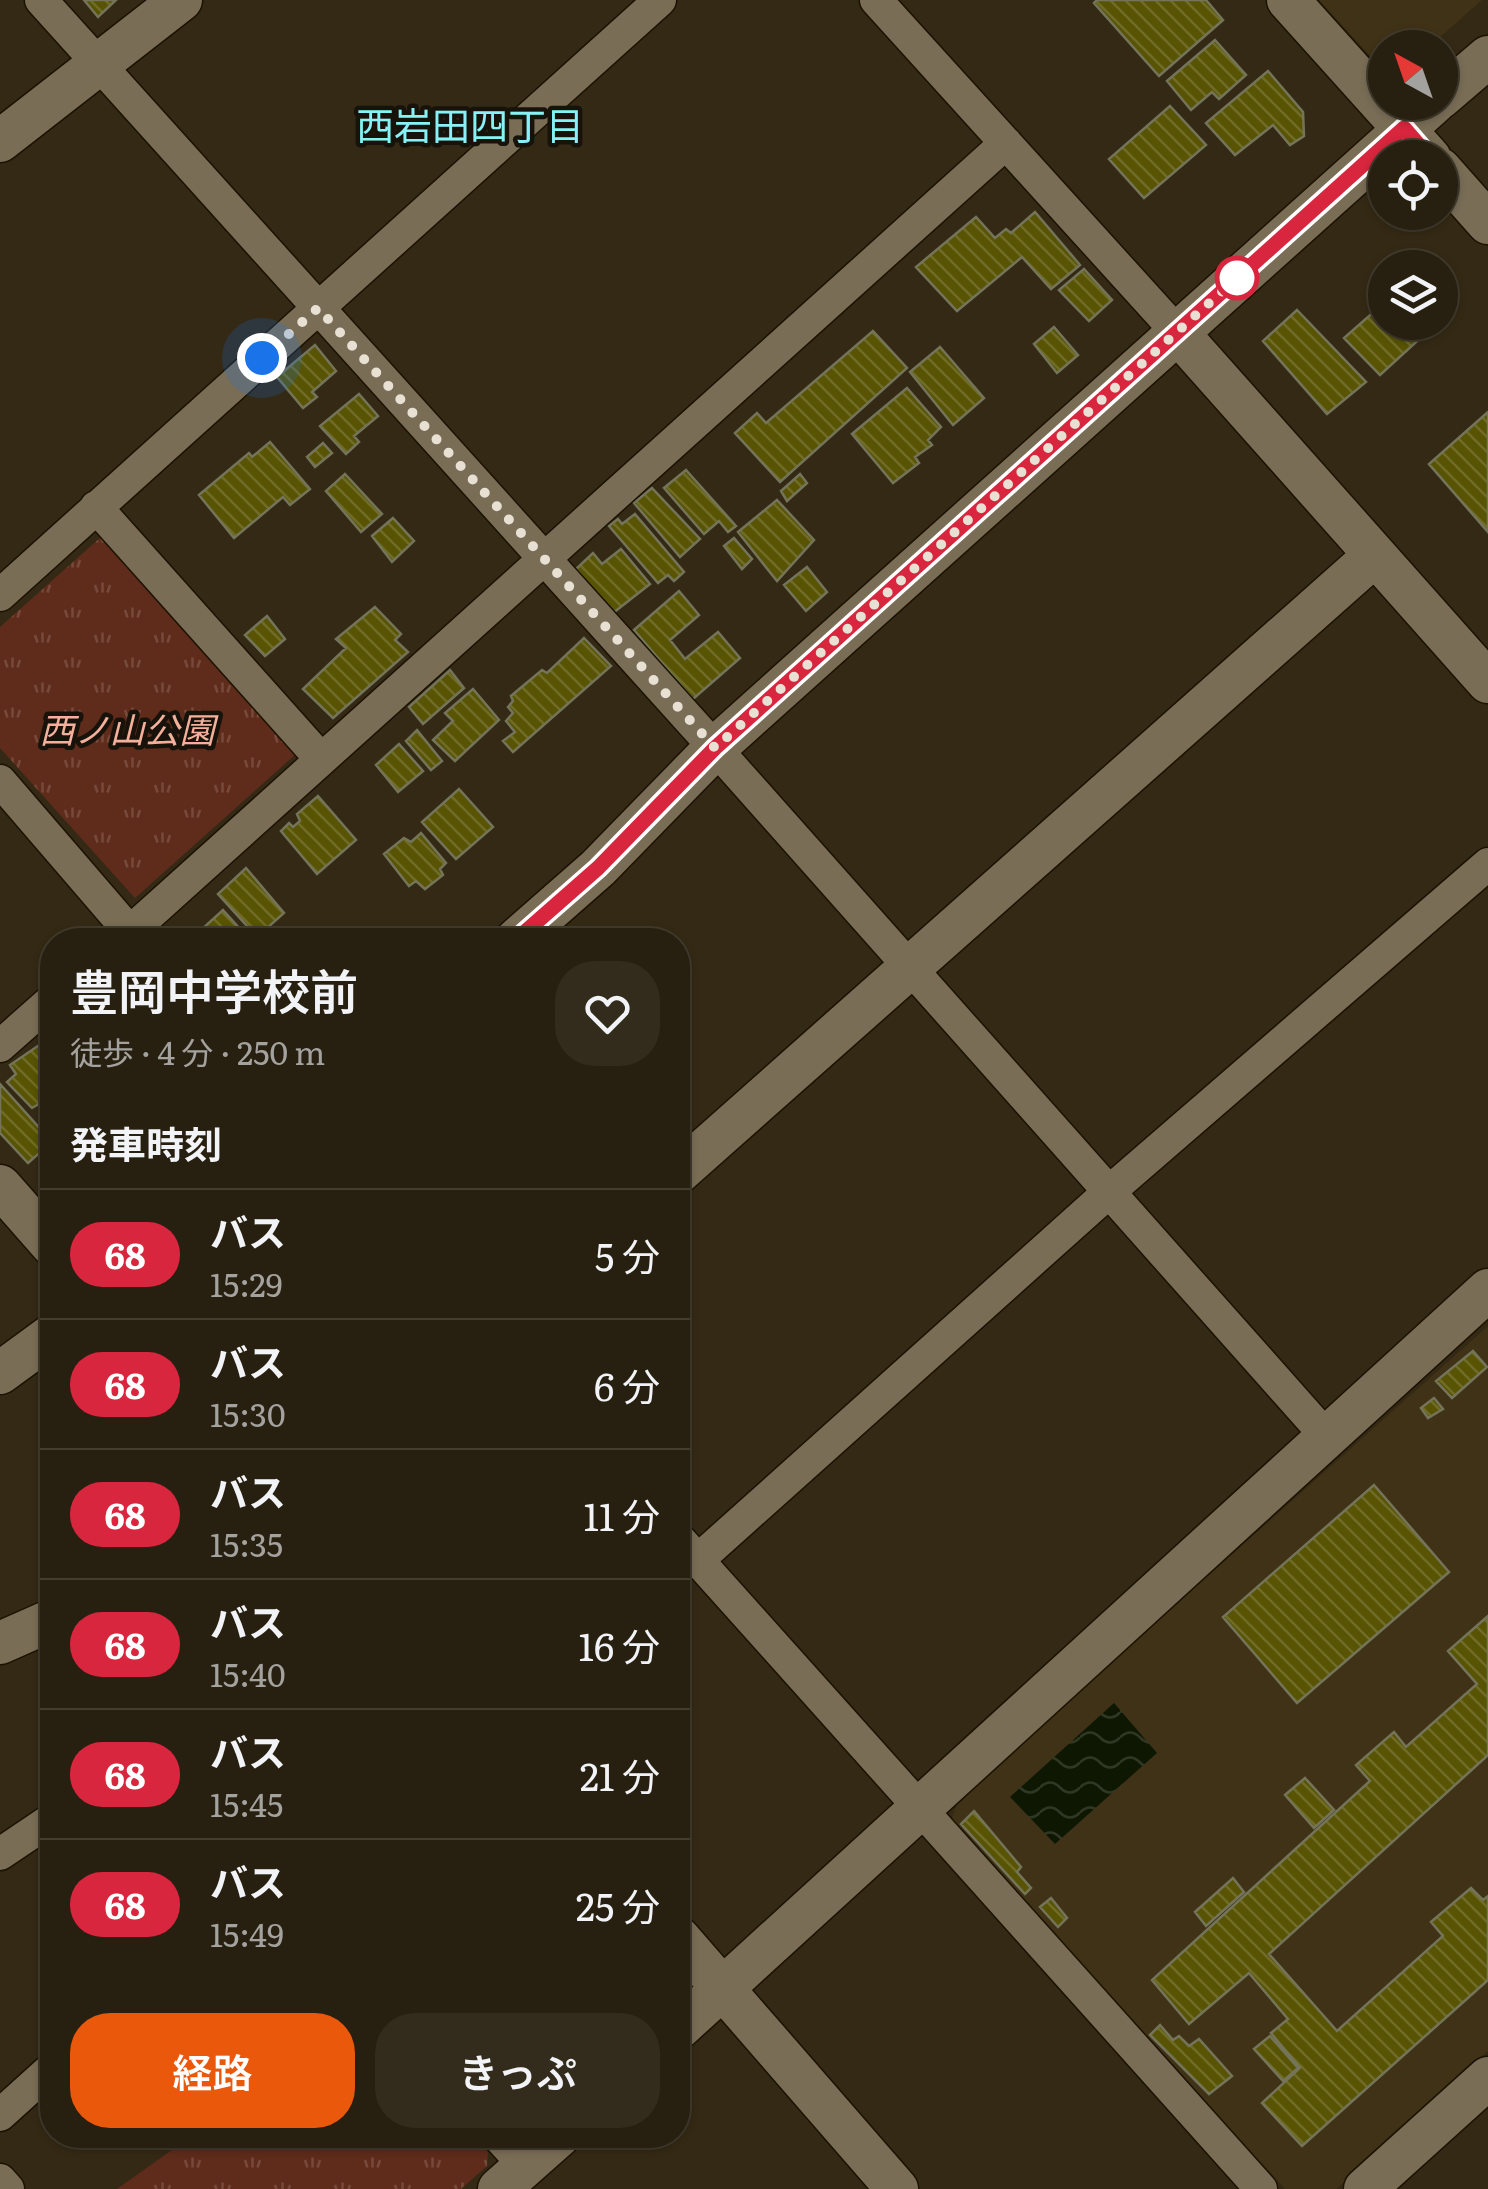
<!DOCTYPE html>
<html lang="ja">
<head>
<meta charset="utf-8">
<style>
	:root { --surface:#271f0f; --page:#332c1d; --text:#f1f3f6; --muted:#a4a29e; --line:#433d2f; --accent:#ea580c }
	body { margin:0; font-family:Literata,"Noto Sans JP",serif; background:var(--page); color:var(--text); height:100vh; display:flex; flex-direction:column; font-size:38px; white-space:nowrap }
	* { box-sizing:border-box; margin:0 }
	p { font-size:32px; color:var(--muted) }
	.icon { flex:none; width:55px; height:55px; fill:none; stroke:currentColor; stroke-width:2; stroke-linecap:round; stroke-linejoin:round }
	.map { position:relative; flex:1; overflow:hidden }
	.panel { position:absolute; left:40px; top:928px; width:650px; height:1220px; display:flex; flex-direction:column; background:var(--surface); border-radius:40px; box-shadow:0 2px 8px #0004,0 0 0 2px var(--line) }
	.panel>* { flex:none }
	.badge { padding:0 20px; border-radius:32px; font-size:35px; line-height:65px }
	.needle { width:65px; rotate:320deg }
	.controls { position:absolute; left:1368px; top:30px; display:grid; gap:20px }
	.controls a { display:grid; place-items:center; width:90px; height:90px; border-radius:50%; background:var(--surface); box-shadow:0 2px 8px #0004,0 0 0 2px var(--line); font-size:50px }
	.you { position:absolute; width:50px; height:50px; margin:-25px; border:8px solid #fff; border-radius:50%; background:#1a73e8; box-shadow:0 0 0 15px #1a73e833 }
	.map>.badge { position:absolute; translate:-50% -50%; box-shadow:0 0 0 5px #fff }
	h2 { padding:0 30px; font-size:38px; line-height:90px }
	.round { display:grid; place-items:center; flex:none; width:105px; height:105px; border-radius:40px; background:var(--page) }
	.summary { display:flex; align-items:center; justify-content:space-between; height:170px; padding:0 30px }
	h1 { font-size:48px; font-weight:600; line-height:75px }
	.action { display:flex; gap:20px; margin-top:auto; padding:20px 30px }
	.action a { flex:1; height:115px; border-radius:40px; background:var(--accent); color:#fff; font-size:40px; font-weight:600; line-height:115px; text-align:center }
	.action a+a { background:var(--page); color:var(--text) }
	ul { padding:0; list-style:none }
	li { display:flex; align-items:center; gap:30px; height:130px; padding:0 30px; border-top:2px solid var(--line) }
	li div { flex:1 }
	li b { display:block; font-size:38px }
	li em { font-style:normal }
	li .badge { min-width:110px; font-weight:700; text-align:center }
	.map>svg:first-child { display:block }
	.built { fill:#403216 }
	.park { fill:url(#park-tufts) }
	.water { fill:url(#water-waves) }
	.building { fill:url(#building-back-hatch); stroke:#74745a; stroke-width:2.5 }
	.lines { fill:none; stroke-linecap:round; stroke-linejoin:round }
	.minor-casing { stroke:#1b1200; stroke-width:35 }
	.tertiary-casing { stroke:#1b1200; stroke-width:45 }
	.minor { stroke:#796d56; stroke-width:32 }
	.tertiary { stroke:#796d56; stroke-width:42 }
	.line-casing { stroke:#fff; stroke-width:22 }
	.line { stroke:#d7263d; stroke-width:15 }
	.walk { stroke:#e7e0d3; stroke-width:10; stroke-dasharray:0 18 }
	.stop-dot { fill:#fff; stroke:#d7263d; stroke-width:5 }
	.labels { text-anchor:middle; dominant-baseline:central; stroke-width:9; stroke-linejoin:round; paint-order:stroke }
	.park-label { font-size:35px; font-style:italic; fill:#f5b09b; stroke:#17130a }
	.neighbourhood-label { font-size:38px; fill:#86f2f5; stroke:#17130a }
</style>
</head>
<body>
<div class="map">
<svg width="1488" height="2189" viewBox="0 0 1488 2189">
	<defs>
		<pattern id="park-tufts" width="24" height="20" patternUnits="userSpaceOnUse" patternTransform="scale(2.5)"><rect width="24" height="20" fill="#5f2b1b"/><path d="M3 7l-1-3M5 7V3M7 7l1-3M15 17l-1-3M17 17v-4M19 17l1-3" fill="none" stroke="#76493b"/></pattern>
		<pattern id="water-waves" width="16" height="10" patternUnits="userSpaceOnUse" patternTransform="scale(2.5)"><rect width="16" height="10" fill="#0d1701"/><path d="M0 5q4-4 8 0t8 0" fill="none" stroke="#303825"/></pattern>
		<pattern id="building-back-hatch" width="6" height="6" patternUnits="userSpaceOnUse" patternTransform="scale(2.5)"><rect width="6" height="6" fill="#585403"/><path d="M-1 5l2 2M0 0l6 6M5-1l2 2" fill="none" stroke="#706c27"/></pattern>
	</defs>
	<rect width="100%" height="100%" fill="#342914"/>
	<path class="built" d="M1319 0H1482L1429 47 1385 48V72Z
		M1488 1326V2051L1336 2189H1285L950 1823 960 1797Z"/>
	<path class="park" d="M101 537 296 754 135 898 0 748V627Z
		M193 2135H473L488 2152 487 2166 461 2189H117Z"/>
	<path class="water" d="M1114 1703 1157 1753 1055 1844 1010 1797Z"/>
	<path class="building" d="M84 0H116L98 17Z
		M1097 0H1206L1223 20 1159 76 1094 3Z
		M1215 40 1246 75 1219 99 1212 92 1191 110 1167 81Z
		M1268 71 1303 112 1304 136 1290 145 1273 125 1235 155 1206 123Z
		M1170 106 1206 145 1144 198 1109 159Z
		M1035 212 1080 265 1051 289 1022 257 957 311 916 267 976 217 995 238 1006 229 1011 233Z
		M1084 269 1112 300 1089 321 1059 290Z
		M1385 302V322H1438L1380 375 1344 338Z
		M1297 310 1366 382 1327 414 1263 341Z
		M1054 327 1078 355 1057 373 1034 344Z
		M873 331 907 368 780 482 735 433 757 413 766 423Z
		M315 345 336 371 312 392 317 397 303 408 277 377Z
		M940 347 984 398 953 425 910 372Z
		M907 388 941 427 928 440 932 445 915 457 919 463 893 483 852 434Z
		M359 394 378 416 354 436 359 442 346 454 320 426Z
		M1488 412V532L1429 464Z
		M270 442 310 489 290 505 283 497 234 538 199 495 249 453 252 457Z
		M323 443 332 453 315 467 307 457Z
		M686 470 736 526 728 532 719 521 704 534 664 488Z
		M345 474 382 514 361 532 326 491Z
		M800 474 807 483 787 501 781 491Z
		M652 488 700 539 680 557 634 503Z
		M777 500 814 540 777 581 738 532Z
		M635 514 684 572 674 581 668 575 658 583 609 526 618 519 622 524Z
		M393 518 414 541 392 562 372 536Z
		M734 538 752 559 742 569 724 546Z
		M621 549 650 584 613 613 576 569 593 553 602 564Z
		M807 567 827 592 806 611 784 585Z
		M679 591 699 615 670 640 685 659 718 632 740 658 693 699 634 630Z
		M375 607 401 634 395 640 408 652 333 718 303 689 346 648 336 639Z
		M267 616 285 639 265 656 245 635Z
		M584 638 611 666 513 752 503 741 515 732 506 721 513 713 508 707 513 701 511 696 542 670 547 673Z
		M450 670 464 688 423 724 409 707Z
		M473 689 499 720 455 761 433 740 453 721 445 713Z
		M417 730 442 761 431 770 406 741Z
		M399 744 423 771 398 792 376 765Z
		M459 789 493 827 456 859 422 822Z
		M318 796 356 840 317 874 281 831 289 823 293 827 300 821 297 814Z
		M421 833 446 863 440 869 443 875 425 889 416 881 409 886 384 854 404 838 411 842Z
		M246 868 284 913 257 937 218 894Z
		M223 910 250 940H190Z
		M51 1037 52 1096 32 1108 7 1082 16 1074 10 1065Z
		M0 1084 52 1142 28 1163 0 1133Z
		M1473 1351 1487 1367 1452 1398 1436 1381Z
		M1434 1398 1443 1409 1428 1418 1421 1408Z
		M1374 1485 1449 1572 1297 1703 1223 1617Z
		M1488 1616V1755L1269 1954 1337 2031 1443 1936 1431 1922 1471 1888 1483 1900 1488 1896V1980L1302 2146 1262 2103 1300 2068 1271 2033 1288 2019 1249 1973 1189 2024 1152 1980 1370 1781 1356 1765 1394 1732 1406 1747 1477 1684 1448 1651Z
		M1305 1778 1334 1810 1314 1828 1285 1795Z
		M974 1811 1021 1867 1017 1872 1031 1888 1025 1894 961 1824Z
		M1233 1878 1244 1892 1206 1926 1195 1912Z
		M1051 1898 1067 1918 1058 1927 1040 1907Z
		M1160 2025 1173 2040 1179 2036 1189 2046 1199 2039 1232 2076 1209 2094 1150 2035Z
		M1270 2036 1298 2068 1283 2081 1254 2049Z"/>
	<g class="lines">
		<defs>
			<path id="minor" d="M41 0 715 748 1326 1436
				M876 0 1177 332
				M96 507 320 758
				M0 595 660 0
				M0 781 130 932
				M121 940 1006 143
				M0 1046 52 1000
				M678 1538 1261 2189
				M698 1560 1110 1191 1488 864
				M0 1854 52 1819
				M0 2115 52 2068
				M497 2135 525 2166
				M0 2180 8 2189"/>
			<path id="tertiary" d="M1288 0 1430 158
				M1440 98 1488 57
				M0 141 181 0
				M1440 169 1488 223
				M1177 332 1488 682
				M516 940 598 868 715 748 1435 102
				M678 1173 1374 556
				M0 1186 52 1245
				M0 1373 52 1335
				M0 1643 52 1620
				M678 1937 897 2189
				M678 2029 1488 1290
				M499 2189 560 2135
				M1365 2189 1488 2078"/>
		</defs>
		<use href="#minor" class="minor-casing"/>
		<use href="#tertiary" class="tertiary-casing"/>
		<use href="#minor" class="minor"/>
		<use href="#tertiary" class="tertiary"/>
	</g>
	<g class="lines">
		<defs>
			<path id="line" d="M516 940 598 868 715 748 1404 128 1430 158"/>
		</defs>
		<use href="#line" class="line-casing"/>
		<use href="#line" class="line"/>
		<path class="walk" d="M262 358 318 308 715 748 1237 278"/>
	</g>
	<circle class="stop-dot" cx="1237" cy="278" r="20"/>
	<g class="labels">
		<g class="park-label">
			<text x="127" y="728">西ノ山公園</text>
		</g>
		<g class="neighbourhood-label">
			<text x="470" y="123">西岩田四丁目</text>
		</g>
	</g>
</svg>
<div class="controls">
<a><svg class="needle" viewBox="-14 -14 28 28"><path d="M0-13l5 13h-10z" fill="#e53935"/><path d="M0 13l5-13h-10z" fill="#a4a29e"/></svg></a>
<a><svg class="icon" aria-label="locate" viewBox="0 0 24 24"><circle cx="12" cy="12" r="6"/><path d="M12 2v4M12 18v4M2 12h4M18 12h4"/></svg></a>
<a><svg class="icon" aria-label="layers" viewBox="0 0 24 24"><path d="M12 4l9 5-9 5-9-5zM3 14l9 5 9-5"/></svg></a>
</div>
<div class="you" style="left:262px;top:358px"></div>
<section class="panel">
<div class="summary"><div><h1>豊岡中学校前</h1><p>徒歩 · 4 分 · 250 m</p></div><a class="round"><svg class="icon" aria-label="heart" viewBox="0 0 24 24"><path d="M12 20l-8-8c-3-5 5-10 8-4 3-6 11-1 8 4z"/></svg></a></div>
<h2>発車時刻</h2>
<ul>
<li><span class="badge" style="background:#d7263d;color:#fff">68</span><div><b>バス</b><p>15:29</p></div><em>5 分</em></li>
<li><span class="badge" style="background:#d7263d;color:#fff">68</span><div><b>バス</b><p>15:30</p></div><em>6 分</em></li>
<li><span class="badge" style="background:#d7263d;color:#fff">68</span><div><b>バス</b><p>15:35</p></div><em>11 分</em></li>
<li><span class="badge" style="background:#d7263d;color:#fff">68</span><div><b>バス</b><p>15:40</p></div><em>16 分</em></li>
<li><span class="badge" style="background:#d7263d;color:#fff">68</span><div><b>バス</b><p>15:45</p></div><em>21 分</em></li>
<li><span class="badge" style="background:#d7263d;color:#fff">68</span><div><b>バス</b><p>15:49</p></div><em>25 分</em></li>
</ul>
<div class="action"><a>経路</a><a>きっぷ</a></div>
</section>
</div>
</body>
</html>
